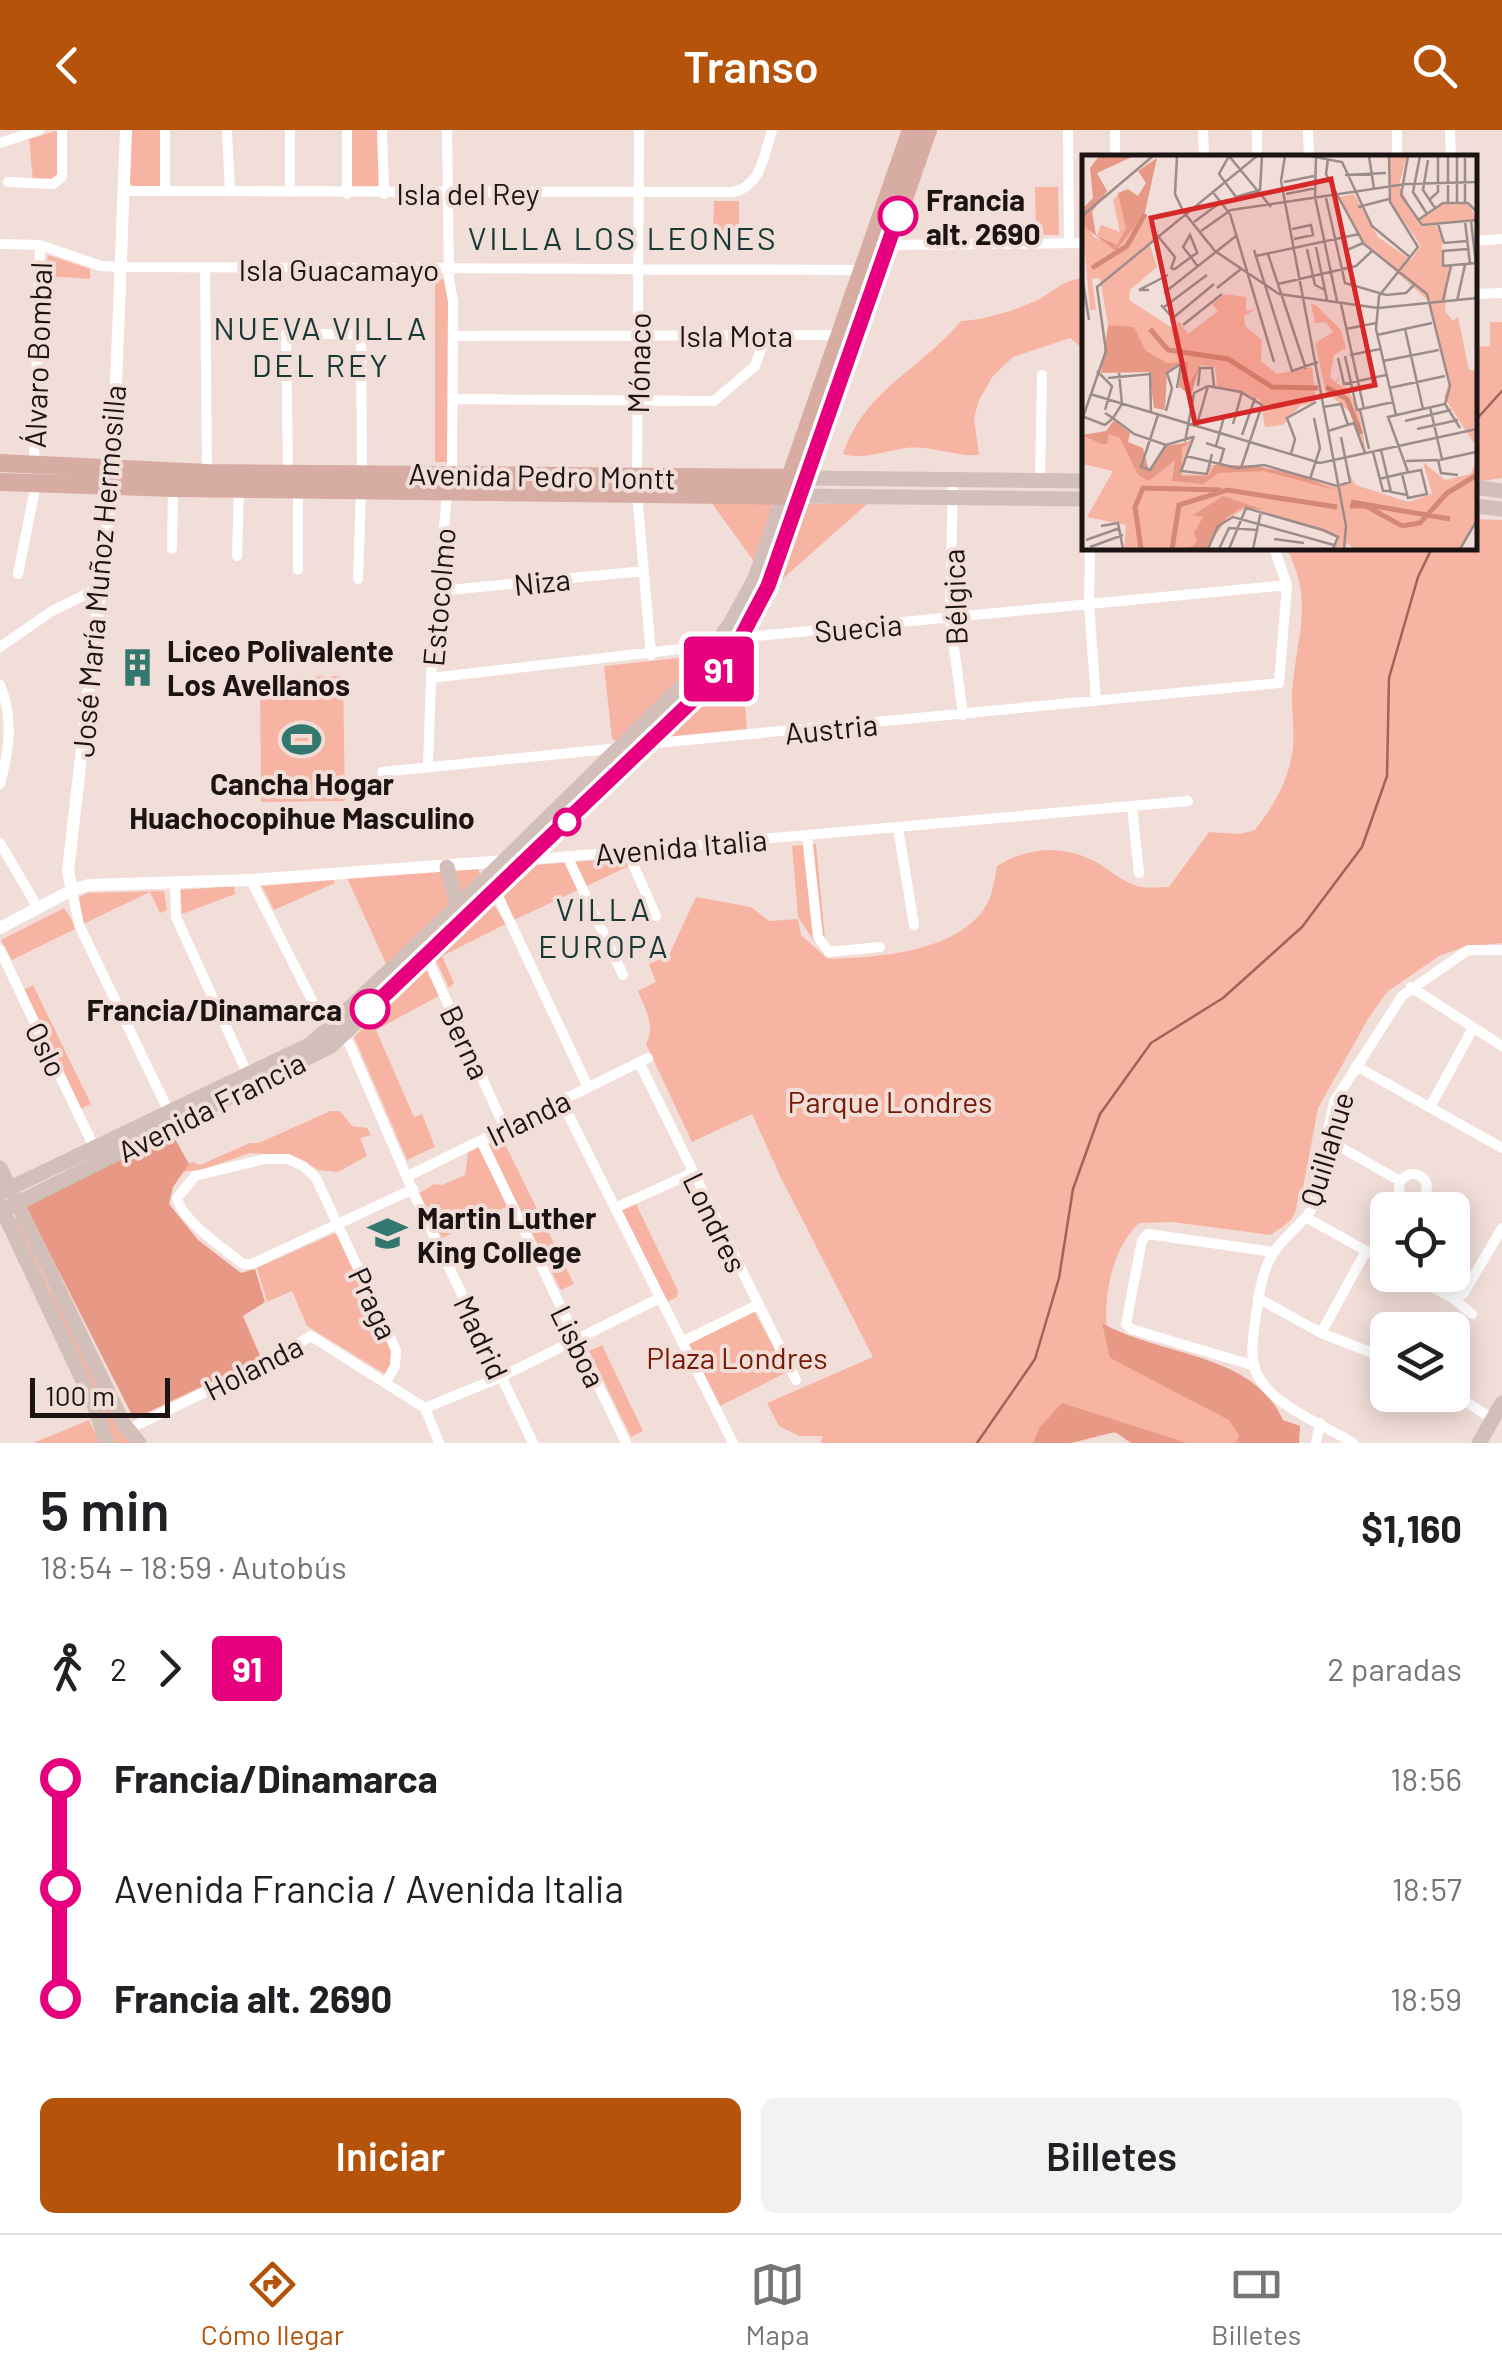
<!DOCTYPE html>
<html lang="es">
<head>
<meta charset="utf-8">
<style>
	:root { --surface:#fff; --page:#f2f2f2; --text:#202124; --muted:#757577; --line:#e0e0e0; --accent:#b45309 }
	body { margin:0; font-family:Barlow,sans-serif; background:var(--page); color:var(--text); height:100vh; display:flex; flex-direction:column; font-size:38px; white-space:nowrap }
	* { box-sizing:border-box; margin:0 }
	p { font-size:32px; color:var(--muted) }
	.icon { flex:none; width:55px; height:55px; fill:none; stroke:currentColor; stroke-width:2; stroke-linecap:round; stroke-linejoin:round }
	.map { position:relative; height:1313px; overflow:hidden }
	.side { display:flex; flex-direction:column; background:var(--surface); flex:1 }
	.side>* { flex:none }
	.badge { padding:0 20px; border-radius:8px; font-size:35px; line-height:65px }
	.tools { position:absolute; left:1370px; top:1062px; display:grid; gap:20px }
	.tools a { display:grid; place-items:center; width:100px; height:100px; border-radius:15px; background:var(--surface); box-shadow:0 5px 25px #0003; font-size:50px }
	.scale { position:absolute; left:30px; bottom:25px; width:140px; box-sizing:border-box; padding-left:10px; border:5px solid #1b1413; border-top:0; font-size:28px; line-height:35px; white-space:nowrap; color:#1b1413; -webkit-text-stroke:8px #f2ded9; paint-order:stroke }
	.map>.badge { position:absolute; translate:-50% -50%; box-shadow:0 0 0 5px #fff }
	.legs { display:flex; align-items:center; gap:15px; height:110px; padding:0 40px; font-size:32px }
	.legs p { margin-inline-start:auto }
	.headline { display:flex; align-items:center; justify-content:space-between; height:170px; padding:0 40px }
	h1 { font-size:55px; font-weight:600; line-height:75px }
	.action { display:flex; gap:20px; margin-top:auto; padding:20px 40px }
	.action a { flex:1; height:115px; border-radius:15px; background:var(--accent); color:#fff; font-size:40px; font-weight:600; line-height:115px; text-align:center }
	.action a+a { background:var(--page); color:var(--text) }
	ul { padding:0 40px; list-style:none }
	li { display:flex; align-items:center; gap:35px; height:110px; font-size:38px }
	li i { display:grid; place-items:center; width:15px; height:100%; margin:0 12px; background:currentColor }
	li i::after { content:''; width:25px; height:25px; margin:-12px; border:8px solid; border-radius:50%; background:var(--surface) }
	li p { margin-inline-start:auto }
	li:first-child i { background:linear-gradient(#0000 50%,currentColor 0) }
	li:last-child i { background:linear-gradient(currentColor 50%,#0000 0) }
	header { display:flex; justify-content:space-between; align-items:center; height:130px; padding:0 40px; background:var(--accent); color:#fff; font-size:45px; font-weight:600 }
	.dock { display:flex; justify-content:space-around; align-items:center; height:140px; border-top:2px solid var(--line); background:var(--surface); font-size:28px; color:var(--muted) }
	.dock a { display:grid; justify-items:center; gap:5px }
	.dock .on { color:var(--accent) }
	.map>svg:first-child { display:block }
	.green { fill:#f8b4a3 }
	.forest { fill:#e79986 }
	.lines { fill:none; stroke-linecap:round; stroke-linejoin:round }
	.stream { stroke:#9d6558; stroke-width:2.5 }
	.minor { stroke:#fff; stroke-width:10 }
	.tertiary { stroke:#fff; stroke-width:12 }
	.secondary { stroke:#d3bfba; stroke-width:15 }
	.primary { stroke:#d7aca2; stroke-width:18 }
	.line-1-casing { stroke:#fff; stroke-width:22 }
	.line-1 { stroke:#e6007e; stroke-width:15 }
	.stop-1-dot { fill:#fff; stroke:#e6007e; stroke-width:5 }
	.labels { text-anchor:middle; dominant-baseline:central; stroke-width:8; stroke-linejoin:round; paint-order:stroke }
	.street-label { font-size:30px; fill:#1b1413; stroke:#f2ded9 }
	.stop-label { font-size:30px; font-weight:bold; fill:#1b1413; stroke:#f2ded9; text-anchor:start }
	.poi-label { font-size:30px; font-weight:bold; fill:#1b1413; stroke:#f2ded9; text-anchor:start }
	.park-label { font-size:30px; fill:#741903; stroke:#f2ded9 }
	.neighbourhood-label { font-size:32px; letter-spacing:2.5px; fill:#183935; stroke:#f2ded9 }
	.inset-river { fill:none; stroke:#d58876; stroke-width:5 }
	.inset-road { fill:none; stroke:#9c8d8a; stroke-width:2.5 }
	.view { fill:#d62828; fill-opacity:0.15; stroke:#d62828; stroke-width:5 }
	.inset-edge { fill:none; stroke:#1b1413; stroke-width:5 }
</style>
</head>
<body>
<header><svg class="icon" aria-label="back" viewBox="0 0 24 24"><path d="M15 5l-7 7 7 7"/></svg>Transo<svg class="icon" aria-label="search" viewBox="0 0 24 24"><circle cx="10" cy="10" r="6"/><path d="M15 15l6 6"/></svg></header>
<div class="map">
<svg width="1502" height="1313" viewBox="0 0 1502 1313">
	<rect width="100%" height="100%" fill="#f2ded9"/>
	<path class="green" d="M131 0H160L161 56 133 57 130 53Z
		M351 0H380L379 56H351Z
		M56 1 60 4 59 45 50 50 33 51 29 9Z
		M1035 57H1058L1059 105H1036Z
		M714 71H739V105H713Z
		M48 125 90 139V149L44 146Z
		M1084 148V220L1070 208 1013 227 993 246 979 270 974 288 979 325C955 327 931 315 906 318 883 321 866 330 843 324 866 258 918 242 961 191 985 189 1011 182 1033 172 1054 163 1060 150 1084 148Z
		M435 149 452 150 447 332H435Z
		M1490 192H1502V348L1475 352V217L1490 216Z
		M708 368 772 371V381L755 433Z
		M806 374H867L778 453Z
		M1475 389 1502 390V813L1464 817 1439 826 1387 862 1368 889 1318 978 1302 1063C1296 1071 1298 1076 1294 1085 1289 1094 1278 1099 1271 1105L1172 1092 1139 1093C1111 1120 1102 1169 1108 1207L1226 1267 1258 1313H1156L1101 1299 1050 1313H820L823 1306H799L779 1296 767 1273 873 1227 781 1048 752 984 692 1012 646 914C656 896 645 879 638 861L656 852 649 834 669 825 696 767 751 777 769 791 798 789 801 805 828 829C878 827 959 823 987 774 993 763 995 747 997 736 1028 717 1062 714 1096 732 1110 740 1121 751 1137 756 1147 759 1159 757 1169 757L1209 702 1240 704 1255 700C1273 676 1287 654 1292 624 1296 604 1291 582 1292 562 1296 509 1315 469 1286 418H1474Z
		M740 517 747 600 669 608 666 601Z
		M697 526 699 534 618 611 612 609 604 536Z
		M343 546 345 671 261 672 260 548Z
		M816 714 825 809 814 811 798 787 792 716Z
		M624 728 629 736 512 791 502 766 535 735Z
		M478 739 480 744 388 838 347 748Z
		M334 750 335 753 274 780 262 756Z
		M234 756 235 764 182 784 180 760Z
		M164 761 167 780 160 783 150 762 83 794 77 768 88 763Z
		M491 770 506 794 442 826 454 853 449 858 433 824Z
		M64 778 77 798 12 830 1 810Z
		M426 837 439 866 376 900 414 987 422 984 435 1017 407 1030 354 907Z
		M33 855 91 974 78 980 21 861Z
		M330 981H340L352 996 367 998 371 1005 360 1008 367 1026 338 1042 319 1040 293 1026 250 1023 201 1040 178 1042V1035L193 1032 200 1035 250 1013H259Z
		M502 1008 574 1154 561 1160 487 1015Z
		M478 1017 508 1076 442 1108 418 1064 434 1054 442 1055 465 1045 468 1023Z
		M636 1074 678 1161 677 1167 667 1172 622 1080Z
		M16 1088 51 1162 60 1172 132 1313H111L13 1089Z
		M333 1104H337L394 1222V1230L385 1244 307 1196 292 1161 267 1172 257 1138Z
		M753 1179 787 1242 716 1278 683 1214Z
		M602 1215 643 1301 631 1307 589 1221Z
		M89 1290 100 1313H33Z"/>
	<path class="forest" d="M173 1005 189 1034 173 1057 169 1074 198 1110 241 1143 255 1139 265 1172 243 1186 261 1228 134 1289 25 1075Z
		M1102 1193C1159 1226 1253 1222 1283 1290L1300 1296 1299 1313H1236L1239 1305 1229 1290 1110 1228Z
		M1062 1273 1187 1313H1131L1115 1302 1071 1313H1033L1040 1297Z"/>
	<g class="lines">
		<path class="stream" d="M1474 292 1502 261
			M977 1313 1035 1229 1059 1148 1073 1059 1100 984 1151 913 1223 868 1302 797 1362 717 1387 646 1389 548 1418 447 1432 418"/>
		<path class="minor" d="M227 0 230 61
			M290 0V62
			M347 0V64
			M382 0 384 64
			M639 0 637 363 651 525
			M1068 0 1069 113
			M1115 0V28
			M1203 0 1204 28
			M1308 0 1309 28
			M1397 0V28
			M1450 0 1451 28
			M0 13 39 0
			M1257 28V0
			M8 52 53 54 62 47V0
			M124 61 733 62C762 56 764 24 772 0
			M165 61V0
			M1474 111 1502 109
			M0 114 40 115 101 136 121 137 862 140
			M888 115 1084 113
			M205 138 207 343
			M1474 164 1502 163
			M453 206 840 205
			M453 269 714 271 755 236 766 205
			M34 335 40 115
			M288 343 286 204H361L362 343
			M953 350 950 488 963 585
			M1040 350 1042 245
			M1090 418 1089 474 1096 571
			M172 419 173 358
			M237 426 239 359
			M298 440V360
			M18 444 36 354
			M358 449 361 361
			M439 461 644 441
			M736 512 756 506 1287 455
			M0 517 52 481 101 457
			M431 548 715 515
			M0 555C14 588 9 621 0 654
			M646 614 1279 553 1287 455 1274 418
			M428 635 431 548 446 374 452 345 453 171 449 149 447 0
			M382 642 619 618
			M1132 677 1139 743
			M898 698 914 795
			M807 706 818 807 829 822 880 817
			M0 713 38 778
			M627 721 656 786
			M567 726 623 845
			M528 730 1188 671
			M251 750 327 900 349 913 414 1064 533 1313
			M175 752 176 787 247 943
			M72 760 79 795 169 982
			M495 760 588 957
			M0 820 95 1019
			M426 826 505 998
			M1411 857 1502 916
			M639 932 796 1250
			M1356 936 1502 1018
			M561 970 733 1313
			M1430 977 1473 898
			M481 1010 626 1313
			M1328 1010 1400 1051
			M1399 1058a14 14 0 1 1 28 0a14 14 0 1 1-28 0Z
			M408 1046 648 928
			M615 1078 692 1043
			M1307 1088 1388 1133
			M1410 1145 1454 1169 1472 1184
			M1258 1168 1321 1203 1388 1229
			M1454 1169 1464 1163 1502 1098
			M1321 1203 1366 1121
			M682 1212 757 1175
			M1255 1236 1131 1199 1126 1194 1142 1110 1148 1104 1274 1122
			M386 1252 395 1236 396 1220 316 1048 303 1036 288 1029H265L195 1046 177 1068C182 1091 225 1119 243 1134H252L413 1059
			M1452 1263 1493 1289
			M425 1278 501 1247 660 1168
			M425 1278 439 1313
			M127 1300 267 1232 311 1206 425 1278
			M1316 1313 1320 1293
			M1353 1313C1324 1295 1275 1277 1258 1246 1249 1229 1253 1209 1255 1192 1258 1172 1260 1149 1269 1131 1279 1109 1301 1097 1313 1077L1334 972 1402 866 1468 820H1502"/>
		<path class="tertiary" d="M72 760 68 741 112 356 126 0
			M0 798 72 760 89 755 251 750 505 731"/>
		<path class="secondary" d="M806 348 1084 351
			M1474 357 1502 361
			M1474 376 1502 379
			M447 737 458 776
			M0 1038 123 1293 139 1313
			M0 1063 311 914 458 776 693 545 730 494 755 448 784 366
			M0 1075 93 1272 107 1313
			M0 1082 331 916 598 664 709 551 760 475 800 366 1084 369
			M1479 1313 1502 1273"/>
		<path class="primary" d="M0 333 207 343 806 348
			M0 352 173 358 800 366 928 0
			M787 356 911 0"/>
	</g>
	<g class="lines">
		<defs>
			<path id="line-1" d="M370 879 693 570 739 511 768 456 898 86"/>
		</defs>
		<use href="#line-1" class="line-1-casing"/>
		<use href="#line-1" class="line-1"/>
	</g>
	<defs>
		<symbol id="building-bare" viewBox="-9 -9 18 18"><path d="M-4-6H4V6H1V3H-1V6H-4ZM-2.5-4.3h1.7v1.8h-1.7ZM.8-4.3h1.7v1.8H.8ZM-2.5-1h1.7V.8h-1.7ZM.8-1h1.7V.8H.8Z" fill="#32786f" stroke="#f2ded9" stroke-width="2.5" paint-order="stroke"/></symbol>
		<symbol id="stadium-bare" viewBox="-9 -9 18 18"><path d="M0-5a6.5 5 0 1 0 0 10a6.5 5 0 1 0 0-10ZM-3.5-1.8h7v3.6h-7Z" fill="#32786f" stroke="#f2ded9" stroke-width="2.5" paint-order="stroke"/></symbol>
		<symbol id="school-bare" viewBox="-9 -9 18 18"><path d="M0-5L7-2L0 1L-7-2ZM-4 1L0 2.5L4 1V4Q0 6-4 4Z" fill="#32786f" stroke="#f2ded9" stroke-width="2.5" paint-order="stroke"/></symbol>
	</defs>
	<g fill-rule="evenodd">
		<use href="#building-bare" x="110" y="510" width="55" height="55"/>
		<use href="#stadium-bare" x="274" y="582" width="55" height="55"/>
		<use href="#school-bare" x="360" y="1076" width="55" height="55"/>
	</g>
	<g class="stop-1-dot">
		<circle cx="898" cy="86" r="18"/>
		<circle cx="567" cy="692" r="12"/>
		<circle cx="370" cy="879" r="18"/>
	</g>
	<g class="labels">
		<g class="street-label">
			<text x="468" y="63">Isla del Rey</text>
			<text x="339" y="139">Isla Guacamayo</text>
			<text x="736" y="205">Isla Mota</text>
			<text transform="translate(37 225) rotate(-88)">Álvaro Bombal</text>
			<text transform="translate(638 233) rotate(-89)">Mónaco</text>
			<text transform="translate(542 345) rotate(1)">Avenida Pedro Montt</text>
			<text transform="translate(98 441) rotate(-85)">José María Muñoz Hermosilla</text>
			<text transform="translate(542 451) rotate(-6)">Niza</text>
			<text transform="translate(438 467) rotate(-85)">Estocolmo</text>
			<text transform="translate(954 467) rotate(-92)">Bélgica</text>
			<text transform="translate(858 497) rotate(-5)">Suecia</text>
			<text transform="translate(831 598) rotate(-6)">Austria</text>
			<text transform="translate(681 716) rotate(-5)">Avenida Italia</text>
			<text transform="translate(466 912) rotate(65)">Berna</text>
			<text transform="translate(47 919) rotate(64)">Oslo</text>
			<text transform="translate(211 976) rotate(-27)">Avenida Francia</text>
			<text transform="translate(528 987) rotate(-26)">Irlanda</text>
			<text transform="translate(1326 1019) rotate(-73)">Quillahue</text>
			<text transform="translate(716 1092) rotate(64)">Londres</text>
			<text transform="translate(374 1173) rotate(65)">Praga</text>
			<text transform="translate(482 1207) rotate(65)">Madrid</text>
			<text transform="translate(579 1216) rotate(64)">Lisboa</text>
			<text transform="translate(253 1237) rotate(-27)">Holanda</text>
		</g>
		<g class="stop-label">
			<text x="926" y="69">Francia<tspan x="926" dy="34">alt. 2690</tspan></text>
			<text x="342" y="879" text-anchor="end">Francia/Dinamarca</text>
		</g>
		<g class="poi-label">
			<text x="167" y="520">Liceo Polivalente<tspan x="167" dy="34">Los Avellanos</tspan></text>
			<text x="302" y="653" text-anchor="middle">Cancha Hogar<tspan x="302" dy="34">Huachocopihue Masculino</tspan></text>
			<text x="417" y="1087">Martin Luther<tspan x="417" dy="34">King College</tspan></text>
		</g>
		<g class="park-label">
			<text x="890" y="971">Parque Londres</text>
			<text x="737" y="1227">Plaza Londres</text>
		</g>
		<g class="neighbourhood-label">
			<text x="623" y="107">VILLA LOS LEONES</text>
			<text x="321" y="197">NUEVA VILLA<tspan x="321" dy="37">DEL REY</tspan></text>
			<text x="604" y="778">VILLA<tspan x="604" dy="37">EUROPA</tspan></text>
		</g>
	</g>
	<g transform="translate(1082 25)">
		<rect width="395" height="395" fill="#f2ded9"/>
		<path d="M307 1H325L317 30 339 72 354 70 360 85V112H367L363 156 371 166 376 162 387 215H395V293L362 242 367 227 348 147 282 89 258 42 272 39 296 82 329 105 339 91 309 48ZM36 39 63 57 72 78 78 75 68 90 75 112 48 135 47 145 92 174 97 166 106 179 136 156 130 149 143 139 164 142V156L174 154 162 161 163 171 180 185 179 206 195 219 230 212 234 247 218 251 201 270 183 272 178 245 135 231 133 212 118 210 103 236V213L68 204 26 170 18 123 10 124 14 155H8L0 64 12 82 33 90 15 80 19 70 38 77 31 45ZM361 48H386L395 64 340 69 338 64ZM234 150 259 175 264 193 252 200 248 222 253 227 259 220 254 228 266 234 277 256 284 297 268 257 244 237 233 188 251 177 244 167 233 168 229 149ZM25 277H47L46 288 61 295 59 311 66 316 109 284 100 319 125 320 128 310H172L254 332 267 328V319L274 330 326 347 350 339 341 307 363 325 389 319 395 303V363L377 394H271L267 389 252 394 257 382 182 358 179 365 181 355 165 353 145 364 124 394H42L44 370 5 362 31 316 0 309V280L12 284Z" fill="#f8b4a3"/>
		<path d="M17 1H52L15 18 25 36 10 57 14 80 35 90 44 73 36 38 46 34 56 41 64 28 56 16 75 3 63 57 34 96 0 70V54L11 43 8 13ZM26 170 52 172 64 196 85 208 106 207 105 232 118 210 109 240 97 232 100 209 85 217 83 255 72 253 67 217 19 218ZM32 265 48 278 46 287 61 293 67 316 84 291 108 287 100 293 99 321H127L133 310 172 311 216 319 253 335 182 316 136 318 122 329 90 326 93 305 67 326 56 320 38 283 27 279 25 289H19L0 280 24 276ZM141 341 185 356 161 352 145 362 124 394H106L115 387 112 378 121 362 111 360Z" fill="#e79986"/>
		<path class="inset-river" d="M10 113 45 91 63 59M68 174 86 195 146 204 190 232 236 233M244 232 265 244 279 279M269 347 368 364M268 351H284L320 371 338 368 365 338 395 320M59 394 53 352 61 333 139 335M90 394 97 350 145 335 255 352"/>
		<path class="inset-road" d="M95 1 93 39 101 56 133 96 197 139 296 153 395 143M203 1 199 26 264 371 262 394M228 1 260 7 290 71 329 103M287 1 292 34M307 1 308 47 336 92 297 141 294 174 314 260M326 1 319 40 340 70 395 65M338 1 331 37 345 59M366 1V48M375 1V48M234 2 233 42 255 146M383 3V48M246 4 244 19 282 89 345 139 368 231 363 249 378 273M346 5 341 35 353 53M263 20 304 18M202 27 232 21M130 36 148 59 192 207M204 39 234 33M154 42 137 19 147 1 189 52M154 42 178 35 180 1M244 43 263 128 304 140 324 138 333 129M347 45 356 37V1M276 52 307 44M0 61 71 1M336 65 361 48H386L395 57M383 66 388 109M389 66 394 109M112 67 139 47M356 69 362 88 385 86M210 74 229 70 231 80 212 84M119 76 149 55 324 29 395 27M75 80 93 102 89 114M234 92 245 145M225 94 233 130 243 135M386 94 361 96V111L395 108M172 95 210 216 236 207M186 99 224 214M174 101 277 79M89 114H93L109 102 115 98V97L108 80 101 92 109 102 116 112M0 121 7 165M196 129 274 111 290 96M272 130 265 95 281 88M135 133 159 114M67 135H57L86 120M82 138 154 81M361 145 369 111M375 146 383 110M259 149 282 254M79 150 91 163 132 129M82 152 125 120M101 170 140 139M264 174 294 168M323 174 341 254M295 180 350 168M268 200 298 194M263 201 275 255 311 247M256 203 262 229 304 220M301 206 357 195M15 216 30 231 23 255M26 223 68 219 69 257M116 231 118 213H130L132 231M126 231 159 237 180 250 159 313M307 233 363 221M8 239 238 308 395 274M241 252 259 249 266 270M348 252 360 304M278 255 287 294M84 256 90 233 85 218 99 209 95 233M23 258 31 263 40 249 37 218M76 260 59 312 68 315 84 290M2 262 23 270 31 263 52 279 84 290 111 282M0 265 24 196 15 132 175 1M116 266 126 231M323 266 369 255M151 269 160 237M335 274 376 265M246 276 272 268 283 298M160 280 173 243M112 281 99 316 125 319 130 299M103 287 112 238 126 231M124 288 142 294 138 308M134 291 142 262M299 295 309 337 325 340M291 297 301 336H308M209 299 213 284 205 263 234 247M104 301 155 313 182 310 255 331 268 327 259 282M356 305 359 318 376 320M357 305 394 297M324 306 356 305M326 317 306 262 363 249M228 324 238 293 232 263M297 324 318 319 339 315 345 339 326 343 320 319M19 371 36 368 41 394M192 384 222 388M4 385 38 373M8 392 41 380M126 394 136 371 151 362 252 390M137 394 147 373 175 375M147 394 164 353 241 375 256 382 251 394M171 394 179 356M378 394 395 365"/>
		<path class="view" d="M249 24 293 230 113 268 69 63Z"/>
		<rect width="395" height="395" class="inset-edge"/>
	</g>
</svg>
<div class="tools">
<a><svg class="icon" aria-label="locate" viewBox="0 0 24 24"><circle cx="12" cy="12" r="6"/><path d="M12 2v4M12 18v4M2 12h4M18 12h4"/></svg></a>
<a><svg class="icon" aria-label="layers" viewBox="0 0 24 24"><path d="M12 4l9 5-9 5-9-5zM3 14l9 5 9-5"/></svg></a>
</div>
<div class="scale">100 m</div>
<b class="badge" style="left:719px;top:539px;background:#e6007e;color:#fff">91</b>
</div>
<section class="side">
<div class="headline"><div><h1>5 min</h1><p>18:54 – 18:59 · Autobús</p></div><b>$1,160</b></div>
<div class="legs"><svg class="icon" aria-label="walk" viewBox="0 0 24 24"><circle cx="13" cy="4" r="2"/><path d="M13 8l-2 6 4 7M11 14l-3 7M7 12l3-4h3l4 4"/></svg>2<svg class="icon" aria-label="forward" viewBox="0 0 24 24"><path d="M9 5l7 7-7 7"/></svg><b class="badge" style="background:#e6007e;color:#fff">91</b><p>2 paradas</p></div>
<ul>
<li><i style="color:#e6007e"></i><b>Francia/Dinamarca</b><p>18:56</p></li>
<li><i style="color:#e6007e"></i><span>Avenida Francia / Avenida Italia</span><p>18:57</p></li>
<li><i style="color:#e6007e"></i><b>Francia alt. 2690</b><p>18:59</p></li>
</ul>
<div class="action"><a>Iniciar</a><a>Billetes</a></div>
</section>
<nav class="dock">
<a class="on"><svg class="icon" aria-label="directions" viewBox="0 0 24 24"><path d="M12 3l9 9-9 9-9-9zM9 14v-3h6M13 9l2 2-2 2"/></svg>Cómo llegar</a>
<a><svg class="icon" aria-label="map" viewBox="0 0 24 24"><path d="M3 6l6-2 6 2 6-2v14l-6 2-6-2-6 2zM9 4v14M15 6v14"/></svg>Mapa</a>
<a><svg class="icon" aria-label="tickets" viewBox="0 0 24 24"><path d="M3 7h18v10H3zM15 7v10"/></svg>Billetes</a>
</nav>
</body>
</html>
